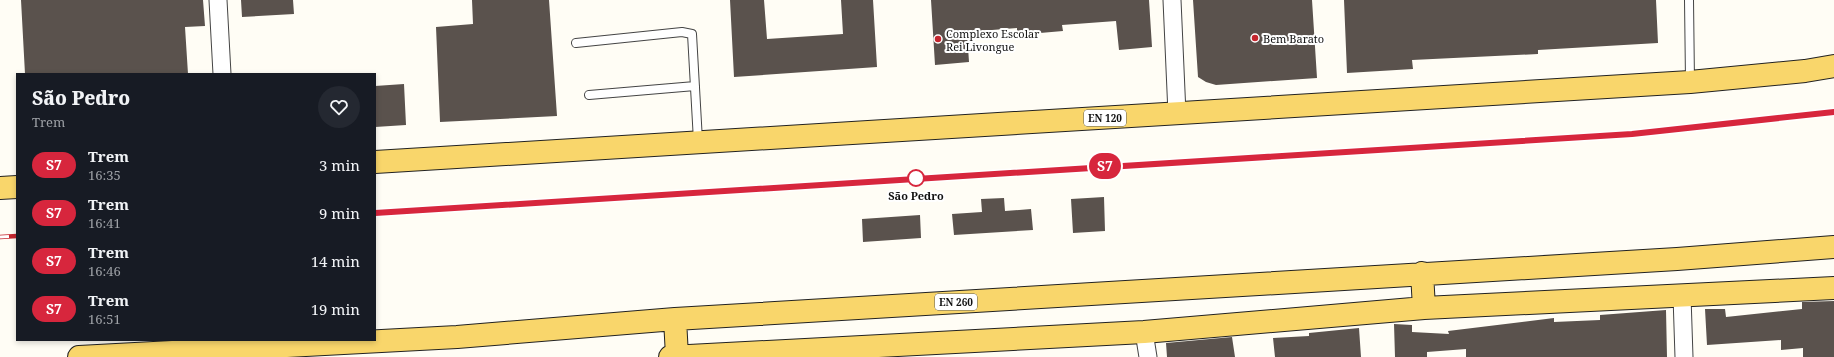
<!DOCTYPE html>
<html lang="pt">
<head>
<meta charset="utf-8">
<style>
	:root { --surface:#171b24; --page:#242831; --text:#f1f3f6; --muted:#9ea1a6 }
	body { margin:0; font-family:"Noto Serif",serif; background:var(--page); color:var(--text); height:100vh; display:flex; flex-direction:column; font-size:15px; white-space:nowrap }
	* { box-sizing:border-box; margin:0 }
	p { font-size:13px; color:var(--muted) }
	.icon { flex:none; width:22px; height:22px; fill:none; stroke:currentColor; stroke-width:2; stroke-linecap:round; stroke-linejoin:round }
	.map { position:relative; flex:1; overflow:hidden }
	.side { position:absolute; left:16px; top:73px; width:360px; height:268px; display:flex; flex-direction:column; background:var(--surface); border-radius:0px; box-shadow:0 2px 6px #0003 }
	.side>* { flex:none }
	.badge { padding:0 8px; border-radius:13px; font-size:14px; line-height:26px }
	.map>.badge { position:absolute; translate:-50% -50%; box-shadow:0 0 0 2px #fff }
	.round { display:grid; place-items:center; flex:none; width:42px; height:42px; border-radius:21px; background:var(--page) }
	.overview { display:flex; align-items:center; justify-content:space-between; height:68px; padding:0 16px }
	h1 { font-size:19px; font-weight:800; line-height:30px }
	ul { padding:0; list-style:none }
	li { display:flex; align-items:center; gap:12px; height:48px; padding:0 16px }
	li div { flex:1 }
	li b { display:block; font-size:15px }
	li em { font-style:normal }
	li .badge { min-width:44px; font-weight:700; text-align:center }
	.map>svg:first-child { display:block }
	.building { fill:#5a524d }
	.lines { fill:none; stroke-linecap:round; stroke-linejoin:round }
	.service-casing { stroke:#444; stroke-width:10 }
	.minor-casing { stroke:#444; stroke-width:19 }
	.primary-casing { stroke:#222; stroke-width:24 }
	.service { stroke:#fff; stroke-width:8 }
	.minor { stroke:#fff; stroke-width:17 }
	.primary { stroke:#f9d66b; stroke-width:22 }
	.rail-casing { stroke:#c4262e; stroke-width:4.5 }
	.rail { stroke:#fff; stroke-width:3; stroke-dasharray:9; stroke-linecap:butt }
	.line-casing { stroke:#fff; stroke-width:9 }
	.line { stroke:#d7263d; stroke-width:6 }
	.poi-dot { fill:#c4262e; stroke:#fff; stroke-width:1.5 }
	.stop-dot { fill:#fff; stroke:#d7263d; stroke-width:2 }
	.labels { text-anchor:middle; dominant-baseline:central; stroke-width:4; stroke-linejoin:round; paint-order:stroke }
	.shield { fill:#fff; stroke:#585858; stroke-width:1 }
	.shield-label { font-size:10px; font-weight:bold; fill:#111 }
	.poi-label { font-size:11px; fill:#111; stroke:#fff; text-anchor:start }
	.stop-label { font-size:11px; font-weight:bold; fill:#111; stroke:#fff }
</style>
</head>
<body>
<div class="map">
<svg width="1834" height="357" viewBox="0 0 1834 357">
	<rect width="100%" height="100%" fill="#fffdf5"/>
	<path class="building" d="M21 0H203L205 26 185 27 188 74H25Z
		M241 0H293L294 14 242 17Z
		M472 0H549L557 116 440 122 436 27 473 24Z
		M730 0H764L767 39 843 34 841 0H873L877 67 734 77Z
		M931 0H1149L1152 47 1119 50 1116 21 1062 25 1063 31 1017 35V28L967 32 969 62 935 65Z
		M1193 0H1312L1317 78 1216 85 1206 82 1198 77Z
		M1344 0H1656L1658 43 1538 50V54L1412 60 1413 69 1347 73Z
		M404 84 406 125 375 127V86Z
		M1104 197 1105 231 1073 233 1071 199Z
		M1004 198 1005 211 1031 209 1033 230 954 235 952 214 982 212 981 199Z
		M920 215 921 238 863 242 862 219Z
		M1834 301V357H1803V348L1781 350V340L1707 345 1705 309H1725L1726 317 1802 309V302Z
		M1666 310 1667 357H1466V349L1427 352V357H1395L1394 324 1412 325V332L1449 334 1448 331 1554 318V322L1600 320V315Z
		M1359 328 1361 357H1275L1273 338 1309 336V333Z
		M1232 337 1235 357H1167L1166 343Z"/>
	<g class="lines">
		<defs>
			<path id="service" d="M1689 0 1690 81
				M576 43 682 32 692 34 698 141
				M589 95 695 86"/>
			<path id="minor" d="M218 0 222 74
				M1172 0 1177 114
				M1682 296 1684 357
				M1144 332 1148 357"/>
			<path id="primary" d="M375 162 1690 82 1805 71 1834 66
				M0 188 17 187
				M1422 273 1424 308
				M675 319 677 356
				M79 357 457 337 675 319 1677 259 1834 247
				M670 357 1144 332 1424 308 1834 288"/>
		</defs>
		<use href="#service" class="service-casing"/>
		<use href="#minor" class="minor-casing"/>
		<use href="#primary" class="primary-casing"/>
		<use href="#service" class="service"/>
		<use href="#minor" class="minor"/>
		<use href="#primary" class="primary"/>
		<defs>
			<path id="rail" d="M375 213 1633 134 1834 112
				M0 237 17 236"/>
		</defs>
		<use href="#rail" class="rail-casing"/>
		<use href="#rail" class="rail"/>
	</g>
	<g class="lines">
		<defs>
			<path id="line" d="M375 213 1632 134 1834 112"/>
		</defs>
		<use href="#line" class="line-casing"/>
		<use href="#line" class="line"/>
	</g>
	<g class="poi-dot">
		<circle cx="1255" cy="38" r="4"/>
		<circle cx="938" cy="39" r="4"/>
	</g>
	<circle class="stop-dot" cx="916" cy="178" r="8"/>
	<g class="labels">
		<g class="shield">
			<rect x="1084" y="110" width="42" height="16" rx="3"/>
			<rect x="935" y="294" width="42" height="16" rx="3"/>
		</g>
		<g class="shield-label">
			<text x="1105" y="118">EN 120</text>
			<text x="956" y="302">EN 260</text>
		</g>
		<g class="poi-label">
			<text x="946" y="33">Complexo Escolar<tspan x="946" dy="13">Rei Livongue</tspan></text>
			<text x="1263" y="38">Bem Barato</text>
		</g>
		<g class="stop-label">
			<text x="916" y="195">São Pedro</text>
		</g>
	</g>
</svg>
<b class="badge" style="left:1105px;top:166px;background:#d7263d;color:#fff">S7</b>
<section class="side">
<div class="overview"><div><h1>São Pedro</h1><p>Trem</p></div><a class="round"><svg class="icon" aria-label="heart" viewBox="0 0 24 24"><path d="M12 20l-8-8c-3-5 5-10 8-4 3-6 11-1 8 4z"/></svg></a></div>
<ul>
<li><span class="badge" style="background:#d7263d;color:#fff">S7</span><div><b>Trem</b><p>16:35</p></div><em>3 min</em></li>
<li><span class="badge" style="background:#d7263d;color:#fff">S7</span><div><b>Trem</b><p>16:41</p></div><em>9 min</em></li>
<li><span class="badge" style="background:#d7263d;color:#fff">S7</span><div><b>Trem</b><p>16:46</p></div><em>14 min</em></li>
<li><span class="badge" style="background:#d7263d;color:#fff">S7</span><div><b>Trem</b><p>16:51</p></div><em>19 min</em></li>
</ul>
</section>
</div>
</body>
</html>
